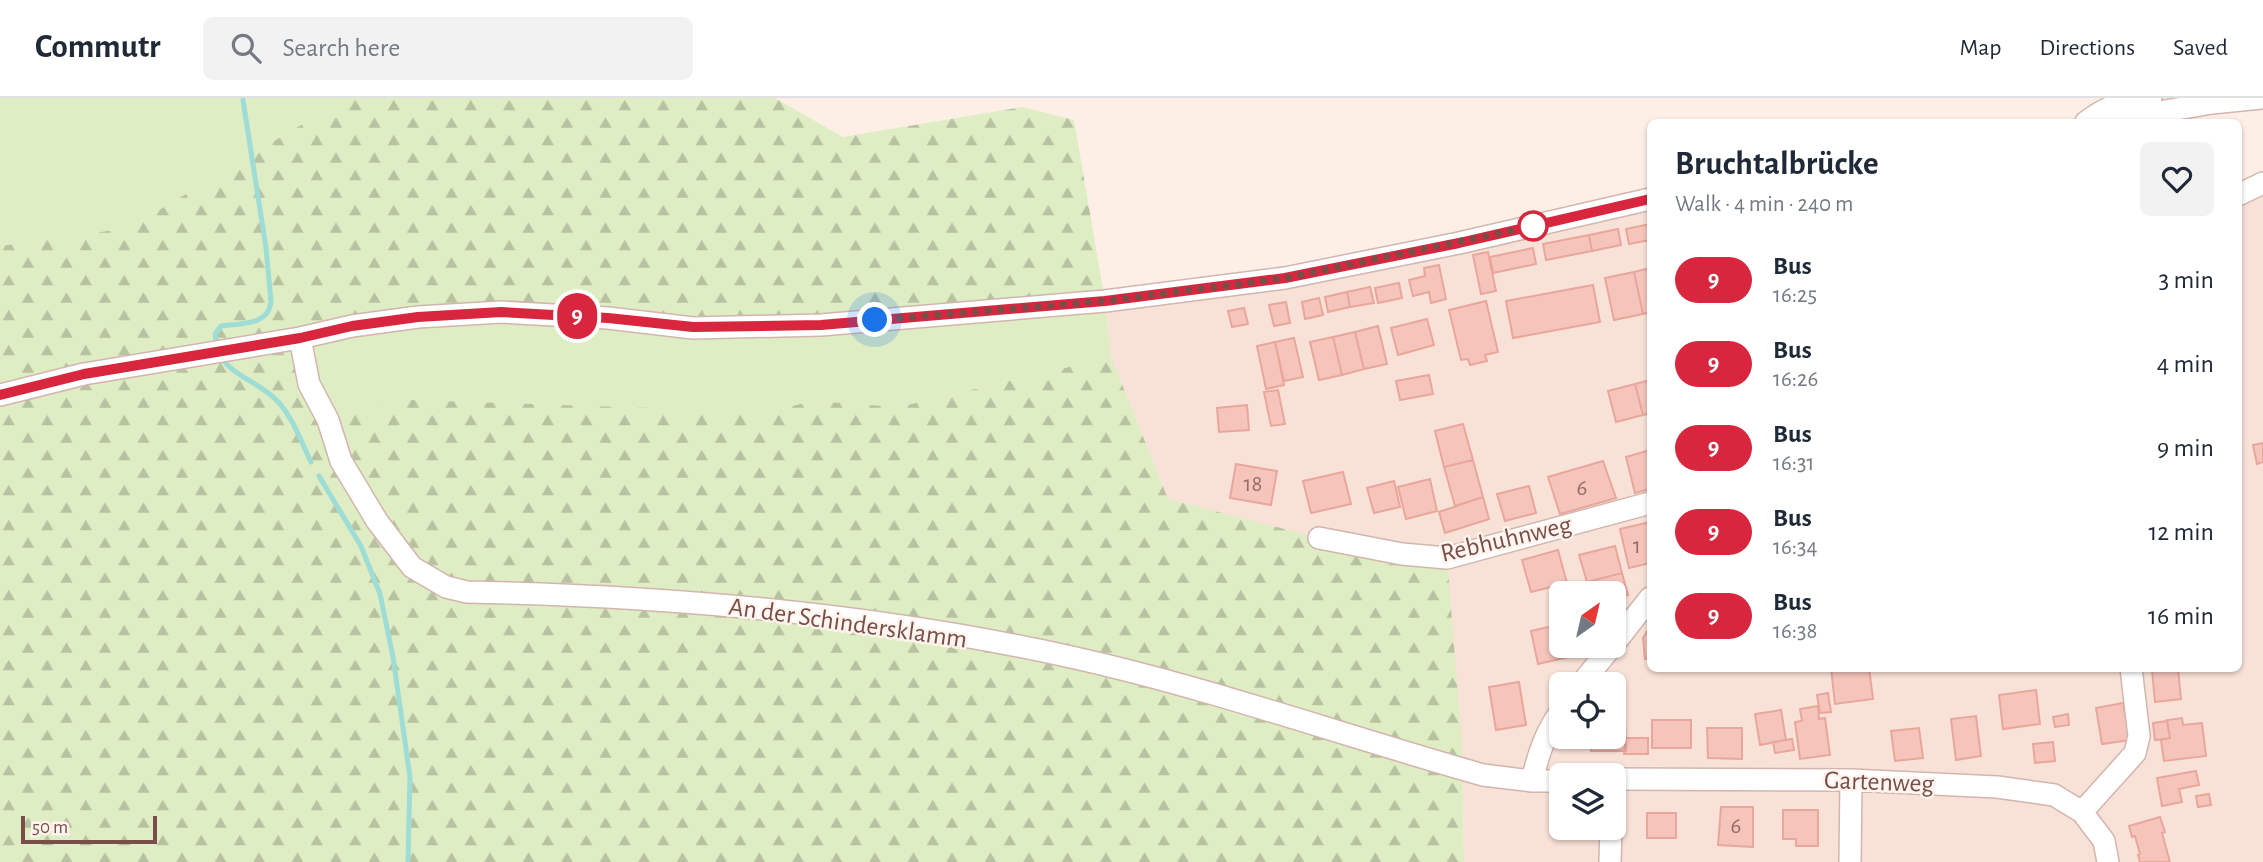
<!DOCTYPE html>
<html lang="en">
<head>
<meta charset="utf-8">
<style>
	:root { --surface:#fff; --page:#f2f2f3; --text:#1f2937; --muted:#747a83; --line:#e0e1e3 }
	body { margin:0; font-family:"Alegreya Sans",sans-serif; background:var(--page); color:var(--text); height:100vh; display:flex; flex-direction:column; font-size:26px; white-space:nowrap }
	* { box-sizing:border-box; margin:0 }
	p { font-size:23px; color:var(--muted) }
	.icon { flex:none; width:38px; height:38px; fill:none; stroke:currentColor; stroke-width:2; stroke-linecap:round; stroke-linejoin:round }
	.map { position:relative; flex:1; overflow:hidden }
	.side { position:absolute; left:1647px; top:21px; width:595px; height:553px; display:flex; flex-direction:column; background:var(--surface); border-radius:10px; box-shadow:0 2px 5px #0004 }
	.side>* { flex:none }
	.badge { padding:0 14px; border-radius:23px; font-size:24px; line-height:46px }
	.needle { width:46px; rotate:34deg }
	.tools { position:absolute; left:1549px; top:483px; display:grid; gap:14px }
	.tools a { display:grid; place-items:center; width:77px; height:77px; border-radius:10px; background:var(--surface); box-shadow:0 2px 5px #0004; font-size:35px }
	.scale { position:absolute; left:21px; bottom:18px; width:136px; box-sizing:border-box; padding-left:7px; border:4px solid #794e49; border-top:0; font-size:19px; line-height:24px; white-space:nowrap; color:#794e49; -webkit-text-stroke:5px #fff4ee; paint-order:stroke }
	.you { position:absolute; width:35px; height:35px; margin:-18px; border:5px solid #fff; border-radius:50%; background:#1a73e8; box-shadow:0 0 0 10px #1a73e833 }
	.map>.badge { position:absolute; translate:-50% -50%; box-shadow:0 0 0 4px #fff }
	.round { display:grid; place-items:center; flex:none; width:74px; height:74px; border-radius:10px; background:var(--page) }
	.summary { display:flex; align-items:center; justify-content:space-between; height:119px; padding:0 28px }
	h1 { font-size:33px; font-weight:700; line-height:52px }
	ul { padding:0; list-style:none }
	li { display:flex; align-items:center; gap:21px; height:84px; padding:0 28px }
	li div { flex:1 }
	li b { display:block; font-size:26px }
	li em { font-style:normal }
	li .badge { min-width:77px; font-weight:700; text-align:center }
	header { display:flex; align-items:center; gap:42px; box-sizing:border-box; height:98px; padding:0 35px; background:var(--surface); border-bottom:2px solid var(--line) }
	header strong { font-size:33px }
	nav { display:flex; gap:38px; margin-inline-start:auto; font-size:24px }
	.search { width:490px; height:63px; background:var(--page); display:flex; align-items:center; gap:18px; box-sizing:border-box; padding:0 24px; border-radius:10px; color:var(--muted); font-size:26px }
	.map>svg:first-child { display:block }
	.residential { fill:#f8e1d7; fill-rule:evenodd }
	.green { fill:#deedc3 }
	.forest { fill:url(#forest-firs) }
	.lines { fill:none; stroke-linecap:round; stroke-linejoin:round }
	.stream { stroke:#9edcd6; stroke-width:5 }
	.building { fill:#f5c5bc; stroke:#e9a69b; stroke-width:2 }
	.street-casing { stroke:#d3b5ae; stroke-width:24 }
	.street { stroke:#fff; stroke-width:21 }
	.line-casing { stroke:#fff; stroke-width:16 }
	.line { stroke:#d7263d; stroke-width:10 }
	.walk { stroke:#794e49; stroke-width:7; stroke-dasharray:0 12.6 }
	.stop-dot { fill:#fff; stroke:#d7263d; stroke-width:3.5 }
	.labels { text-anchor:middle; dominant-baseline:central; stroke-width:5; stroke-linejoin:round; paint-order:stroke }
	.number-label { font-size:23px; fill:#986c66 }
	.street-label { font-size:26px; fill:#794e49; stroke:#fff4ee }
</style>
</head>
<body>
<header>
<strong>Commutr</strong>
<div class="search"><svg class="icon" aria-label="search" viewBox="0 0 24 24"><circle cx="10" cy="10" r="6"/><path d="M15 15l6 6"/></svg>Search here</div>
<nav><a>Map</a><a>Directions</a><a>Saved</a></nav>
</header>
<div class="map">
<svg width="2263" height="764" viewBox="0 0 2263 764">
	<defs>
		<pattern id="forest-firs" width="22" height="20" patternUnits="userSpaceOnUse" patternTransform="scale(1.75)"><rect width="22" height="20" fill="#deedc3"/><path d="M5 1l3.5 6h-7zM16 11l3.5 6h-7z" fill="#b9c2a0"/></pattern>
	</defs>
	<rect width="100%" height="100%" fill="#feefe6"/>
	<path class="residential" d="M2263 85V764H1464L1462 649 1319 440 1168 401 1111 259 1105 203 1285 180 1650 101V570H2238V97ZM1561 495H1614V548H1561ZM1561 586H1614V639H1561ZM1561 677H1614V730H1561Z"/>
	<path class="green" d="M0 0H346L129 130 0 148Z
		M1105 203 1111 259 899 309 812 303 769 314 328 322 300 240 352 228Z"/>
	<path class="forest" d="M346 0H775L843 39 1022 9 1074 22 1105 203 821 227 501 214 300 239 328 322 412 302 769 314 812 303 899 309 1111 259 1168 401 1319 440 1447 460 1462 649 1464 764H0V148L129 130Z"/>
	<g class="lines">
		<path class="stream" d="M216 242 215 236 221 228C241 225 268 228 271 204L266 150 243 2
			M219 258C236 279 253 282 272 298 291 314 300 341 311 364
			M319 378 361 448 380 496 393 559 410 679 408 764"/>
	</g>
	<path class="building" d="M1650 126V142L1629 146 1626 131Z
		M1618 131 1621 147 1592 153 1589 137Z
		M1589 137 1592 153 1546 162 1543 146Z
		M1533 150 1536 166 1493 175 1490 159Z
		M1488 154 1496 193 1481 196 1473 157Z
		M1439 167 1446 201 1431 205 1429 194 1413 198 1409 182 1425 178 1424 170Z
		M1650 170V214L1643 216 1634 174Z
		M1634 174 1643 216 1614 222 1605 180Z
		M1399 185 1402 200 1378 205 1375 190Z
		M1593 187 1600 224 1513 240 1506 203Z
		M1370 189 1374 205 1350 209 1347 194Z
		M1347 194 1350 209 1328 214 1325 199Z
		M1319 200 1323 217 1305 221 1302 204Z
		M1486 203 1498 254 1485 257 1487 263 1470 267 1468 261 1461 262 1449 212Z
		M1286 204 1290 225 1274 228 1269 207Z
		M1244 210 1248 226 1232 229 1228 213Z
		M1427 221 1434 247 1398 257 1391 230Z
		M1378 228 1387 266 1364 271 1355 234Z
		M1355 234 1364 271 1342 277 1333 239Z
		M1333 239 1342 277 1319 282 1310 244Z
		M1294 240 1303 279 1284 283 1275 244Z
		M1275 244 1284 287 1266 291 1257 248Z
		M1429 277 1433 296 1400 302 1396 283Z
		M1650 282V315L1643 317 1635 286Z
		M1635 286 1643 317 1616 324 1608 293Z
		M1278 292 1285 326 1271 328 1264 294Z
		M1247 307 1249 332 1219 334 1217 310Z
		M1463 326 1473 362 1444 369 1435 333Z
		M2263 345V364L2257 366 2253 347Z
		M1650 352V391L1635 395 1626 359Z
		M1473 362 1483 399 1455 408 1444 369Z
		M1603 363 1616 400 1560 416 1548 379Z
		M1236 366 1277 373 1271 407 1230 400Z
		M1343 374 1351 406 1311 415 1303 383Z
		M1430 381 1437 413 1406 421 1398 389Z
		M1394 383 1400 409 1374 415 1367 390Z
		M1529 388 1536 415 1505 423 1497 396Z
		M1483 399 1489 421 1445 435 1439 414Z
		M1650 424V465L1629 470 1620 431Z
		M1615 448 1622 475 1587 484 1579 457Z
		M1558 452 1567 485 1531 494 1522 462Z
		M1622 475 1628 497 1614 500V495H1590L1587 484Z
		M1561 526V548H1575L1577 557 1538 566 1531 533Z
		M1650 529V560L1645 561 1643 540Z
		M1831 570H1869L1873 601 1835 606Z
		M2178 570 2181 601 2155 604 2152 572Z
		M1519 584 1526 627 1496 632 1489 589Z
		M2036 592 2040 626 2003 631 1999 597Z
		M1828 595 1831 614 1820 615 1817 597Z
		M2123 605 2130 642 2102 646 2096 610Z
		M1818 608 1819 621 1825 620 1830 657 1800 661 1795 624 1802 623 1800 611Z
		M1781 612 1786 642 1760 647 1755 616Z
		M2068 616 2069 627 2055 629 2053 619Z
		M1614 617H1625L1626 653H1591V639H1614Z
		M1976 618 1981 658 1956 662 1951 621Z
		M2182 620 2183 627 2202 625 2206 658 2164 663 2161 642 2170 640 2167 622Z
		M1652 622H1691V650H1652Z
		M2167 623 2170 640 2155 642 2153 625Z
		M1707 630H1742V661L1708 660Z
		M1919 630 1923 660 1895 663 1891 633Z
		M1626 640H1648V656H1624Z
		M1792 641 1794 652 1775 655 1773 644Z
		M2053 644 2055 663 2035 665 2033 646Z
		M2196 673 2199 687 2179 691 2182 704 2162 708 2157 680Z
		M2209 696 2211 707 2198 709 2196 698Z
		M1721 709H1753V749L1718 747Z
		M1783 712H1818V748H1796V741H1783Z
		M1647 715H1676V740H1647Z
		M2160 719 2165 734 2162 735 2170 764H2140L2138 757 2140 756 2135 738 2132 739 2129 728Z"/>
	<g class="lines">
		<defs>
			<path id="street" d="M2086 24C2106 9 2125 1 2151 0
				M2102 24 2212 5 2261 0
				M2238 97 2263 85
				M300 240 309 286 328 322 341 363 377 423 412 469 446 489 467 494C669 498 872 515 1071 559 1210 590 1345 638 1483 677L1532 683H1561
				M0 297 84 276 300 240 352 228 418 219 501 214 608 220 693 230 821 227 1105 203 1285 180 1459 145 1650 101
				M1319 440 1402 456 1447 460 1650 405
				M1614 546 1650 500
				M1581 586 1612 548
				M1614 681 1851 682 1997 689 2054 697 2082 714 2104 743 2108 764
				M1532 683C1538 657 1545 635 1561 613
				M2082 714 2135 655 2139 638 2131 570
				M1610 764 1611 730
				M1850 764 1851 682"/>
		</defs>
		<use href="#street" class="street-casing"/>
		<use href="#street" class="street"/>
	</g>
	<g class="lines">
		<defs>
			<path id="line" d="M0 297 84 276 300 240 352 228 418 219 501 214 608 220 693 229 821 227 1105 203 1285 180 1459 145 1650 101"/>
		</defs>
		<use href="#line" class="line-casing"/>
		<use href="#line" class="line"/>
		<path class="walk" d="M875 222 1105 203 1285 180 1533 128"/>
	</g>
	<circle class="stop-dot" cx="1533" cy="128" r="14"/>
	<g class="labels">
		<g class="number-label">
			<text x="1253" y="386">18</text>
			<text x="1582" y="390">6</text>
			<text x="1637" y="448">1</text>
			<text x="1736" y="728">6</text>
		</g>
		<g class="street-label">
			<text transform="translate(1506 441) rotate(-13)">Rebhuhnweg</text>
			<text transform="translate(848 525) rotate(8)">An der Schindersklamm</text>
			<text transform="translate(1879 684) rotate(2)">Gartenweg</text>
		</g>
	</g>
</svg>
<div class="tools">
<a><svg class="needle" viewBox="-14 -14 28 28"><path d="M0-13l5 13h-10z" fill="#e53935"/><path d="M0 13l5-13h-10z" fill="#747a83"/></svg></a>
<a><svg class="icon" aria-label="locate" viewBox="0 0 24 24"><circle cx="12" cy="12" r="6"/><path d="M12 2v4M12 18v4M2 12h4M18 12h4"/></svg></a>
<a><svg class="icon" aria-label="layers" viewBox="0 0 24 24"><path d="M12 4l9 5-9 5-9-5zM3 14l9 5 9-5"/></svg></a>
</div>
<div class="scale">50 m</div>
<div class="you" style="left:875px;top:222px"></div>
<b class="badge" style="left:577px;top:218px;background:#d7263d;color:#fff">9</b>
<section class="side">
<div class="summary"><div><h1>Bruchtalbrücke</h1><p>Walk · 4 min · 240 m</p></div><a class="round"><svg class="icon" aria-label="heart" viewBox="0 0 24 24"><path d="M12 20l-8-8c-3-5 5-10 8-4 3-6 11-1 8 4z"/></svg></a></div>
<ul>
<li><span class="badge" style="background:#d7263d;color:#fff">9</span><div><b>Bus</b><p>16:25</p></div><em>3 min</em></li>
<li><span class="badge" style="background:#d7263d;color:#fff">9</span><div><b>Bus</b><p>16:26</p></div><em>4 min</em></li>
<li><span class="badge" style="background:#d7263d;color:#fff">9</span><div><b>Bus</b><p>16:31</p></div><em>9 min</em></li>
<li><span class="badge" style="background:#d7263d;color:#fff">9</span><div><b>Bus</b><p>16:34</p></div><em>12 min</em></li>
<li><span class="badge" style="background:#d7263d;color:#fff">9</span><div><b>Bus</b><p>16:38</p></div><em>16 min</em></li>
</ul>
</section>
</div>
</body>
</html>
